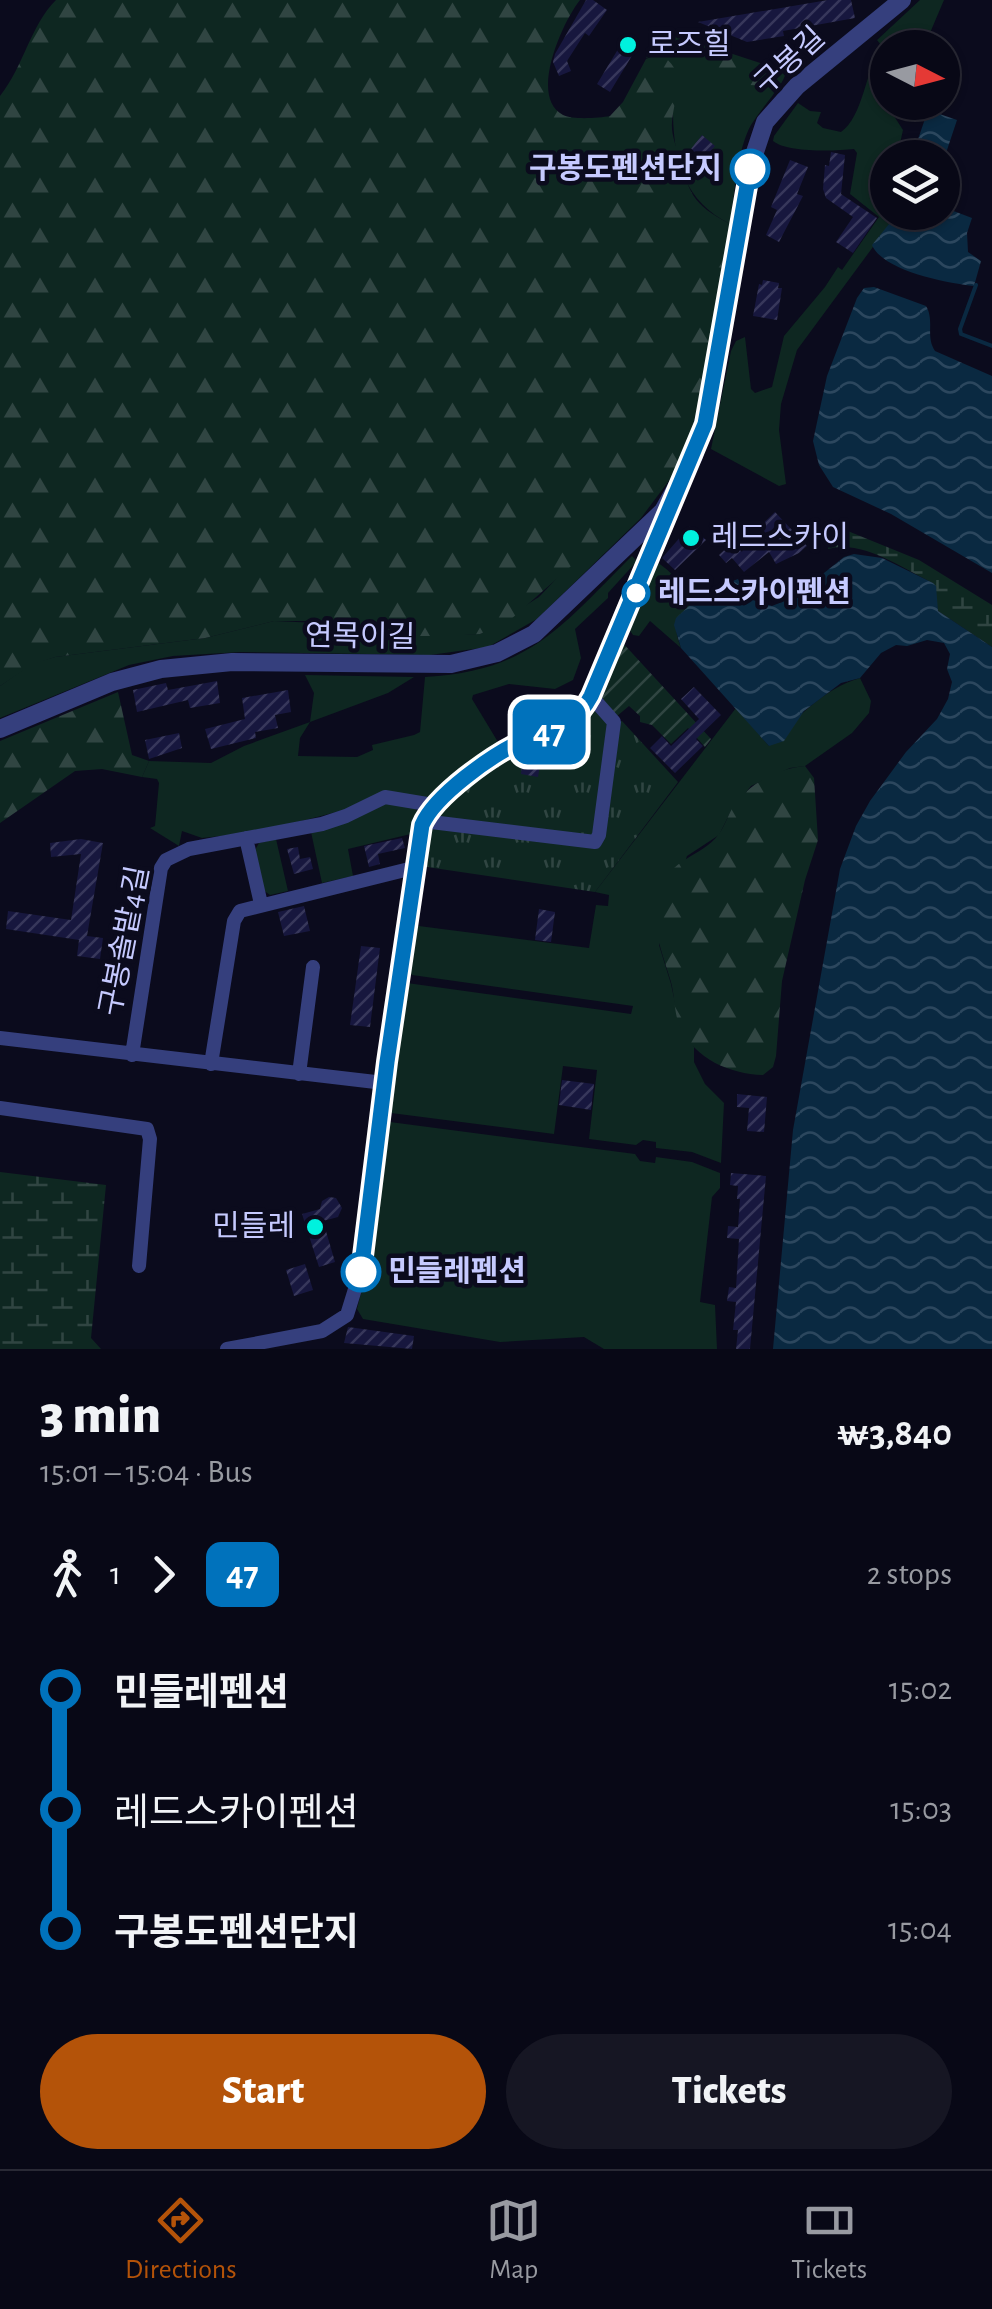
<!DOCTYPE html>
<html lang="en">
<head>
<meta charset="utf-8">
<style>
	:root { --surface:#080816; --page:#161623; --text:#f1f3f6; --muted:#989aa1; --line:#292935; --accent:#b45309 }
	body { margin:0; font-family:"Alegreya Sans","Noto Sans KR",sans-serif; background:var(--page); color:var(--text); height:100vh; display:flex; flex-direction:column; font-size:38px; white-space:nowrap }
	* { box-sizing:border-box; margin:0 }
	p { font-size:32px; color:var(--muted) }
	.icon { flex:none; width:55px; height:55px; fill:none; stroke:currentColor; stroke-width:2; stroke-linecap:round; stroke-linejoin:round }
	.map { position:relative; height:1349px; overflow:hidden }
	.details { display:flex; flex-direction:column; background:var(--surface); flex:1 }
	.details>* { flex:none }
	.badge { padding:0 20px; border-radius:15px; font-size:35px; line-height:65px }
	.needle { width:65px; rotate:96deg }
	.controls { position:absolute; left:870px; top:30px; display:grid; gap:20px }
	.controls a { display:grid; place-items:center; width:90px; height:90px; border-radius:50%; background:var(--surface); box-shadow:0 2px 8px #0004,0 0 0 2px var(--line); font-size:50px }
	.map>.badge { position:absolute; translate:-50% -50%; box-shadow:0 0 0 5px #fff }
	.legs { display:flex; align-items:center; gap:15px; height:110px; padding:0 40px; font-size:32px }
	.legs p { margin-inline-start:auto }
	.headline { display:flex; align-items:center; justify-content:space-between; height:170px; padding:0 40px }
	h1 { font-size:55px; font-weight:800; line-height:75px }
	.button { display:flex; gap:20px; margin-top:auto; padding:20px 40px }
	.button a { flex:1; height:115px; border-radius:60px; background:var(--accent); color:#fff; font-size:40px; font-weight:800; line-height:115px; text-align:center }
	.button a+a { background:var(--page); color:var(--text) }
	ul { padding:0 40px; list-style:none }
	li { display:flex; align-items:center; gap:35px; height:120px; font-size:38px }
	li i { display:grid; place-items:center; width:15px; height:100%; margin:0 12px; background:currentColor }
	li i::after { content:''; width:25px; height:25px; margin:-12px; border:8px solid; border-radius:50%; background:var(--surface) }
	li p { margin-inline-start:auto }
	li:first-child i { background:linear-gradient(#0000 50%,currentColor 0) }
	li:last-child i { background:linear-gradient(currentColor 50%,#0000 0) }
	.menu { display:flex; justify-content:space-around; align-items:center; height:140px; border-top:2px solid var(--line); background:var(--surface); font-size:28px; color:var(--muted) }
	.menu a { display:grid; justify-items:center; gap:5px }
	.menu .selected { color:var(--accent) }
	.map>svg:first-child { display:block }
	.grass { fill:#0e2721 }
	.forest { fill:url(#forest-firs) }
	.wetland { fill:url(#wetland-marsh) }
	.park { fill:url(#park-tufts) }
	.garden { fill:url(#garden-furrows) }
	.water { fill:url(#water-waves) }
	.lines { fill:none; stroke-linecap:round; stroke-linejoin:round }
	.stream { stroke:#0a2941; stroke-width:4 }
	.building { fill:url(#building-hatch) }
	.minor { stroke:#353f7d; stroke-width:14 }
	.tertiary { stroke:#353f7d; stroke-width:18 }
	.line-1-casing { stroke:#fff; stroke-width:22 }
	.line-1 { stroke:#0072bc; stroke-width:15 }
	.poi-dot { fill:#00f1de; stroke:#0b0b1d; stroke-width:4 }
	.stop-1-dot { fill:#fff; stroke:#0072bc; stroke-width:5 }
	.labels { text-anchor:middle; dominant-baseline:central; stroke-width:9; stroke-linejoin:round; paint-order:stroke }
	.poi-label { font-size:30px; fill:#c6caff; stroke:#0b0b1d; text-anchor:start }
	.street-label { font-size:30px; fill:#c6caff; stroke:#0b0b1d }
	.stop-label { font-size:30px; font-weight:bold; fill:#c6caff; stroke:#0b0b1d; text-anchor:start }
</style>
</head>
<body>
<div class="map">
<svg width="992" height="1349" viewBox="0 0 992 1349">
	<defs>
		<pattern id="forest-firs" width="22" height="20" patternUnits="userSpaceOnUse" patternTransform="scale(2.5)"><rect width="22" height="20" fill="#0e2721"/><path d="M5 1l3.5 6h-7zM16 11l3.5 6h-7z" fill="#304542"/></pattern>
		<pattern id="wetland-marsh" width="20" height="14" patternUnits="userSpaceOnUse" patternTransform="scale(2.5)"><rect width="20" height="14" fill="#0e2721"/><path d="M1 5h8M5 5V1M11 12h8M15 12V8" fill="none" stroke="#304542"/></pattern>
		<pattern id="park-tufts" width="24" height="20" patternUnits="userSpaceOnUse" patternTransform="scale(2.5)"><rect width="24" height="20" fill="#0e2721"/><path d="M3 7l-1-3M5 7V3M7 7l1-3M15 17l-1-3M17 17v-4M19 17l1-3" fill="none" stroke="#304542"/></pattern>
		<pattern id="garden-furrows" width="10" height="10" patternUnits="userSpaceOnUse" patternTransform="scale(2.5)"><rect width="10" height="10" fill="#0e2721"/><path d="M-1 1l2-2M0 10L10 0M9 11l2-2" fill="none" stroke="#304542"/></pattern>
		<pattern id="water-waves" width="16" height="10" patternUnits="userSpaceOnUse" patternTransform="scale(2.5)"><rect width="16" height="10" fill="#0a2941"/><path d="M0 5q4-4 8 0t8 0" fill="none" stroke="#2c475e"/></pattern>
		<pattern id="building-hatch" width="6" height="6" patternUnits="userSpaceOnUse" patternTransform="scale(2.5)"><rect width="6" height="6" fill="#17173e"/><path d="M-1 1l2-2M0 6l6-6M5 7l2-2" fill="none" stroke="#37375b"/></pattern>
	</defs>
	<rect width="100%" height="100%" fill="#0b0b1d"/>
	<path class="grass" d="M920 0H944L924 47 888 48V102L900 103 894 116 903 130 897 157 888 158V212L898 213 797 350 781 404 779 430 786 484 779 486 711 449 731 351 736 341 745 337 751 389 755 393 772 387 784 336 825 287 838 267 842 270 879 217 850 194 857 153 854 149C835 151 788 153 773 141L774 136 798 103 810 111 821 112 817 123 823 128 841 132C863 117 866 70 881 45L877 40Z
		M662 28 680 38 696 42 689 47V53L775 70 769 66 786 72C784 86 756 113 748 131 736 159 735 193 730 224 685 201 674 163 673 115 672 95 664 73 659 54L646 58Z
		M671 478 641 518 537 619 488 647 430 655 241 652 173 656 129 665 0 718V686L31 664 55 657 205 638 274 621 364 625 417 636 480 634 539 597 572 562Z
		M632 556 637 561 608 593V598L575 629 581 658 573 680 555 689 509 684 473 695 472 699 501 747 437 796 348 809 259 832 202 838 182 831 179 846 150 828 155 826 159 783 157 779 142 777 149 761 211 763 244 746 310 722 314 693 305 675 414 677 388 693 310 722 300 738 298 756 357 757 373 750 372 745 414 735 420 732 425 677C531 671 561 626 632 556Z
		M655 561C673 572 684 586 690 606 673 621 674 628 681 648L650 621 639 636 633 635 628 628Z
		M860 678 871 701 869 713 852 733 805 766 790 768 751 786 730 813 719 835 687 856 659 945 671 984 680 1026 694 1047V1062L705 1084 724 1103 721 1163 692 1152 656 1148V1142L643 1140 636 1145 589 1139 597 1070 563 1066 554 1134 391 1113 387 1106 403 986 407 983 631 1014 633 1006 412 975 405 969 411 925 589 948 596 905 608 906 609 895 595 892 736 708 769 746C795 720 824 688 860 678Z
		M385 802 415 808 420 815 415 833 348 849 353 876 322 883 311 832Z
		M276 839 288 891 270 895 263 890 255 850 259 843Z
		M390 1122 635 1154 640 1161 655 1163 656 1157 692 1162 720 1173V1188L712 1197 700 1302 715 1305 717 1349H604L584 1337 500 1342 363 1319 357 1309 367 1270 384 1125Z"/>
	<path class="forest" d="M56 0H580C563 21 528 97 563 115 573 120 599 118 610 116L623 102 646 59 659 54C689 70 674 96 672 122 671 133 675 143 678 153 689 192 691 204 730 224L701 399 694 428 671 478 510 620 480 634 446 636H417L333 621H274L205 638 55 657 31 665 0 686V96C24 66 30 26 56 0Z
		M696 42 769 66 775 69 771 83C743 91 706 76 689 53V47Z
		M118 692 132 755 149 761 142 777 102 769 75 771 0 823V741Z
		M805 766 814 778 818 840 805 880 782 981 776 1056 773 1067 763 1075C730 1074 695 1059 680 1027 674 1014 675 996 671 982 662 951 649 924 659 892 671 856 700 859 719 834 725 826 728 815 733 807 749 783 777 769 805 766Z"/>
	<path class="wetland" d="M833 525 919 560 992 605V647L938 611 933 583C902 568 862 539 828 549Z
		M0 1172 106 1185 91 1338 101 1349H0Z"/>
	<path class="park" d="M588 711H595L608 724 622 721 678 782 595 892 427 867C396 803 544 734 588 711Z"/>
	<path class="garden" d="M621 641 711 739 705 747 688 728 671 744 652 725 640 722V716L629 706 617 716 602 698 600 689Z"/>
	<path class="water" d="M928 110 957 120 943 162 942 158 912 157Z
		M943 207 972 218 967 233 968 252 981 261 974 286C947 283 883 271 872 245L898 213 942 212Z
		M874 287 926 306C935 321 925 336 935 351L992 376V573L891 514 833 487 819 465 813 441 827 376 857 298 864 288Z
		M854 554 882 558 933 583 936 586 938 611 992 647V1349H773L793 1130 840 869 856 826 870 801 906 752 937 719 948 699 952 682 947 669 950 654 944 643 927 640 907 646 896 645 881 653 860 678 841 683 804 711 784 741 769 746 681 648 674 625 676 618 689 606 687 598 738 579 746 598 772 606 794 597 844 557Z"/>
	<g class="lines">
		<path class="stream" d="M976 285 960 329 961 334 992 346"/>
	</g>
	<path class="building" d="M586 0H593L607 10 589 36 585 33 567 61 571 71 559 76 553 62 555 54Z
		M828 0H851L855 18 783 31 784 36 747 42 698 22Z
		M626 36 639 44 610 92 597 84Z
		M702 135 715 146 700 164 687 154Z
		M831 152 845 155 841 194 877 218 853 253 836 242 853 217 826 198 823 189 825 165 829 166Z
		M790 160 808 167 797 194 803 196 779 242 766 235 777 210 771 207Z
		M763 280 779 283 778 288H782L777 320 753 316 759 284 762 285Z
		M775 512 807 546 799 553 776 564 769 552 744 572 732 558 726 563 719 555 733 542 742 552 750 531 754 532Z
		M690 526 706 540 675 570 662 558Z
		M217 681 220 703 190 708 188 700 137 712 133 690 166 683 168 690Z
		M694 687 721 715 696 739 703 746 675 773 650 748 662 736 671 746 699 719 681 699Z
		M288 690 291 712 275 715 278 728 255 732 256 738 211 749 205 729 245 719 242 698Z
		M179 733 182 748 149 759 145 740Z
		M523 757 541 759 538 777 521 774Z
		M402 838 405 848 378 854 380 864 369 867 364 846Z
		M81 839 103 843 87 936 103 938 100 959 77 956 79 940 6 929 8 911 71 920 81 854 51 857 50 843Z
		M298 847 300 859 310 857 313 869 294 874 287 849Z
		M304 906 310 931 284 936 278 912Z
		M539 909 555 912 551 942 535 940Z
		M361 946 380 948 370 1027 350 1025Z
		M562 1080 594 1084 591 1110 559 1105Z
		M737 1094 767 1097 764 1132 747 1131 749 1108 737 1107Z
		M731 1173 766 1176 750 1349H736L738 1330H733L736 1302 727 1301 729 1287 736 1288 739 1239 727 1238 728 1226 738 1227 740 1199H737L738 1186 730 1185Z
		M329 1197 336 1198 342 1208 338 1217 323 1221 335 1262 319 1267 302 1214 320 1209 322 1201Z
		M305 1264 313 1290 294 1296 286 1270Z
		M348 1327 414 1336 412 1349 344 1343Z"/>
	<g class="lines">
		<path class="minor" d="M423 821 595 842 599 835 614 722 591 696
			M246 838 261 904
			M0 1038 384 1083
			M132 1055 161 868 166 860 189 849 322 824 346 816 385 797 433 805
			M211 1064 234 921 240 911 413 868
			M299 1074 313 967
			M0 1108 147 1129 150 1139 139 1266
			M227 1349 322 1331 347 1315 364 1260 387 1062 422 825C433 800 499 749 526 739 548 730 567 730 583 711L645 573 667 510"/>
		<path class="tertiary" d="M0 729 112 682 161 669 232 662 451 664 497 653 534 634 663 511 694 456 712 390 750 167 765 122 797 86 902 0"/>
	</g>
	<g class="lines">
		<defs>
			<path id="line-1" d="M361 1272 387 1062 422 825C435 795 492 755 522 741 555 724 571 733 591 696L705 424 750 169"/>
		</defs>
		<use href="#line-1" class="line-1-casing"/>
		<use href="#line-1" class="line-1"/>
	</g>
	<g class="poi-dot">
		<circle cx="628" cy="45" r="10"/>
		<circle cx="691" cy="538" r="10"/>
		<circle cx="315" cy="1227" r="10"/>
	</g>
	<g class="stop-1-dot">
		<circle cx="750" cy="169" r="18"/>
		<circle cx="636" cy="593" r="12"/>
		<circle cx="361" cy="1272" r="18"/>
	</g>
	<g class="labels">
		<g class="poi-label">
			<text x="648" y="45">로즈힐</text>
			<text x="711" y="538">레드스카이</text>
			<text x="295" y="1227" text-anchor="end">민들레</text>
		</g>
		<g class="street-label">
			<text transform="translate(790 61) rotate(-43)">구봉길</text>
			<text transform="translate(360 637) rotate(1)">연목이길</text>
			<text transform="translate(125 941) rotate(-79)">구봉솔밭4길</text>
		</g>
		<g class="stop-label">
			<text x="722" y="169" text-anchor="end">구봉도펜션단지</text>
			<text x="658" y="593">레드스카이펜션</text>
			<text x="388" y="1272">민들레펜션</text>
		</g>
	</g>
</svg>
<div class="controls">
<a><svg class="needle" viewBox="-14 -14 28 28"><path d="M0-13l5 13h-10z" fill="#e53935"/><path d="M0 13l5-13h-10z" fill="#989aa1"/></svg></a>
<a><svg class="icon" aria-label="layers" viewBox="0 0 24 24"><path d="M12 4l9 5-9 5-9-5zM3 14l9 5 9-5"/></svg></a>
</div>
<b class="badge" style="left:549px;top:732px;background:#0072bc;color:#fff">47</b>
</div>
<section class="details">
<div class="headline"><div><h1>3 min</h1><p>15:01 – 15:04 · Bus</p></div><b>₩3,840</b></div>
<div class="legs"><svg class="icon" aria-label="walk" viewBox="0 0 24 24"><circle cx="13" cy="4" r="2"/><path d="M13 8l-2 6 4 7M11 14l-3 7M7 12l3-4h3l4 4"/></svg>1<svg class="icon" aria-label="forward" viewBox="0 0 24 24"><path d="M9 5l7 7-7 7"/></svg><b class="badge" style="background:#0072bc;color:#fff">47</b><p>2 stops</p></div>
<ul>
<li><i style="color:#0072bc"></i><b>민들레펜션</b><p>15:02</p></li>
<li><i style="color:#0072bc"></i><span>레드스카이펜션</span><p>15:03</p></li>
<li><i style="color:#0072bc"></i><b>구봉도펜션단지</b><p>15:04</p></li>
</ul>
<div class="button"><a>Start</a><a>Tickets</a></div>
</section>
<nav class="menu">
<a class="selected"><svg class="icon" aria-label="directions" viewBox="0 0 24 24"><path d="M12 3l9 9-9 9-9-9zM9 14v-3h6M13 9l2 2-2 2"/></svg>Directions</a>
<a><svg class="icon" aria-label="map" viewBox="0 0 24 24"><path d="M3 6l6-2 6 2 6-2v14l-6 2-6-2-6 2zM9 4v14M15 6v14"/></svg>Map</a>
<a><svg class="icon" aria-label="tickets" viewBox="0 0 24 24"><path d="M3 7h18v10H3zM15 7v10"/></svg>Tickets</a>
</nav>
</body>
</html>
